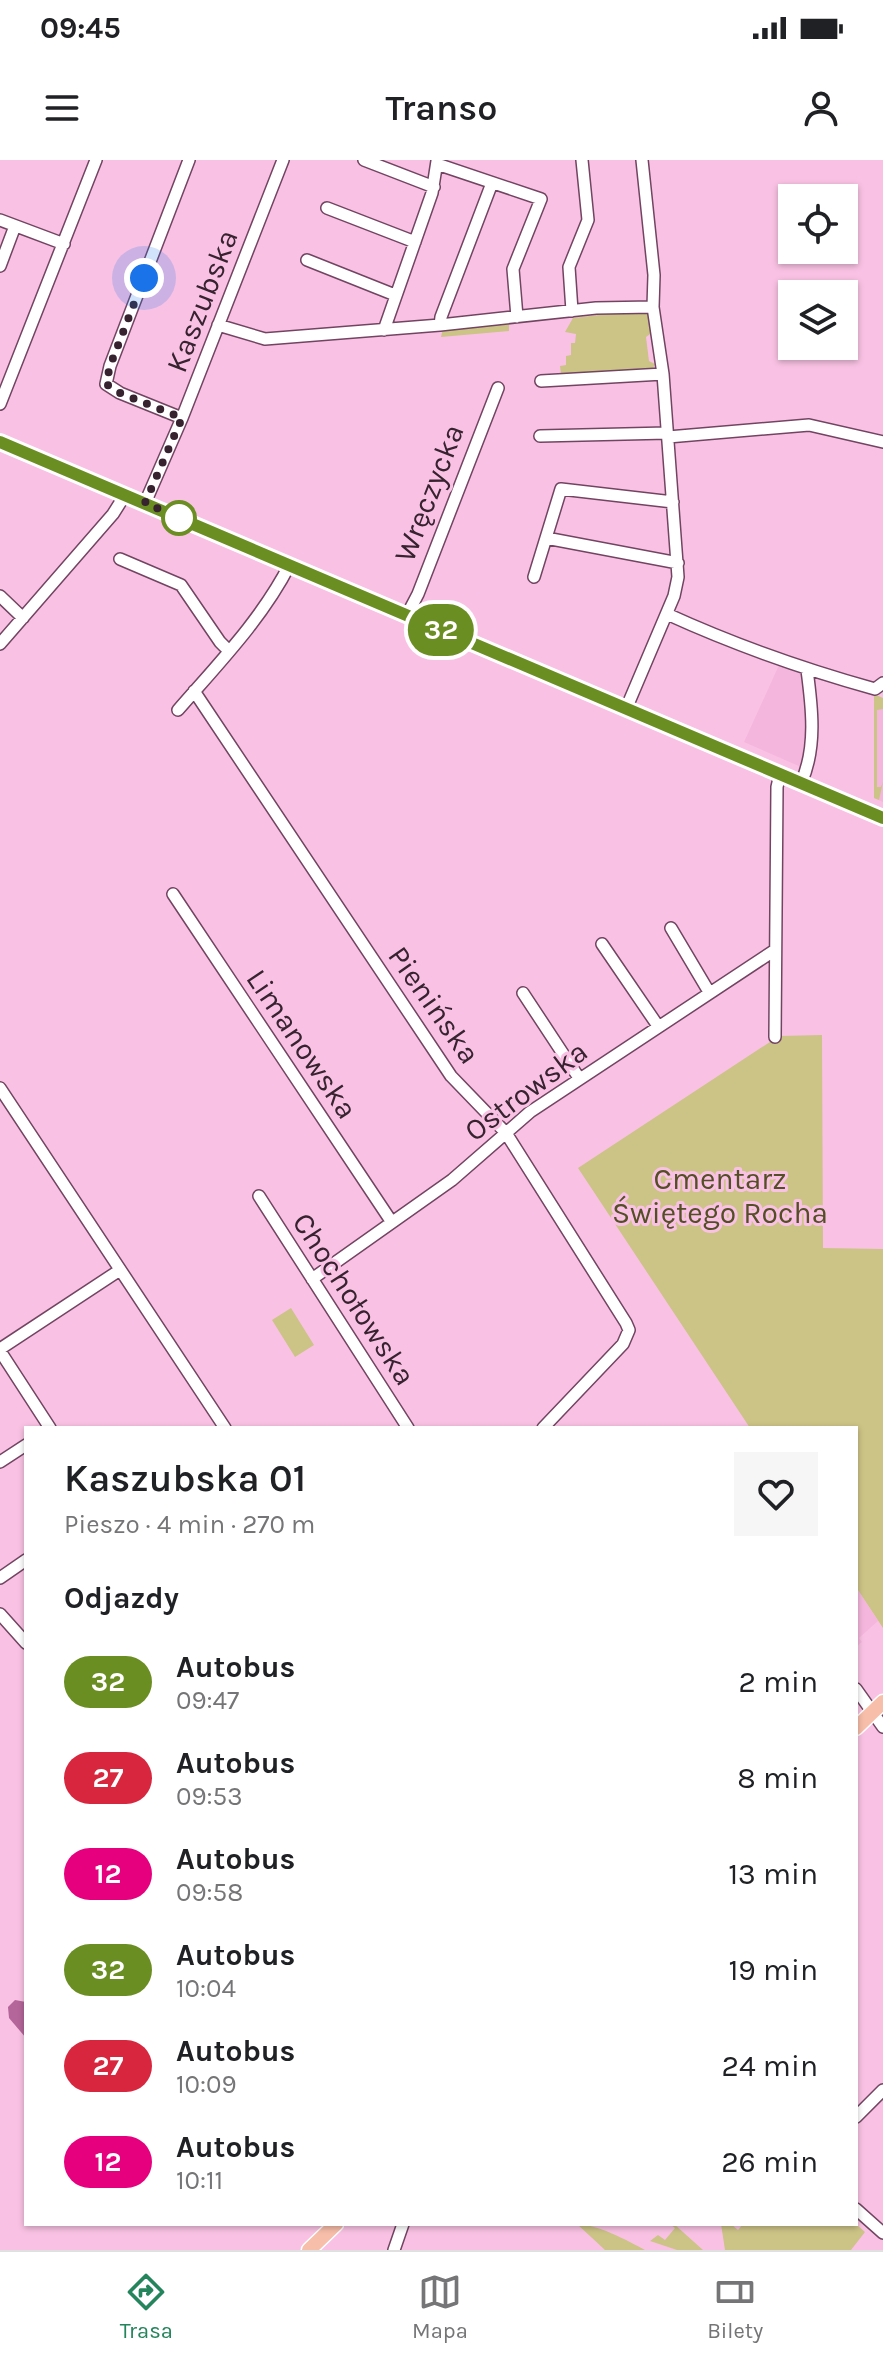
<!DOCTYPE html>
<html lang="pl">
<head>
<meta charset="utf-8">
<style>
	:root { --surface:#fff; --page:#f6f6f6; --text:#202124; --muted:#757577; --line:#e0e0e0; --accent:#24845c }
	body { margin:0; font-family:Karla,sans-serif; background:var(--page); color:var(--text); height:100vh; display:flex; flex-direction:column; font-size:30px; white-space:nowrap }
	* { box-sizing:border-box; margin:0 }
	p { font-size:26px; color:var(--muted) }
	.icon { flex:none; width:44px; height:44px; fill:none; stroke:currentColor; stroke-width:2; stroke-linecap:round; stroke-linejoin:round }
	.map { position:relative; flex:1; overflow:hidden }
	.sheet { position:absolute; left:24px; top:1266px; width:834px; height:800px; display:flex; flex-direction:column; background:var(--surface); border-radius:0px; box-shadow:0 2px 6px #0004 }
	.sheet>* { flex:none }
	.badge { padding:0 16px; border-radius:26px; font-size:28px; line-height:52px }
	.tools { position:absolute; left:778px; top:24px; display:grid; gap:16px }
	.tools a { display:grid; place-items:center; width:80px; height:80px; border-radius:0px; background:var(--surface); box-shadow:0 2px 6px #0004; font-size:40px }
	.you { position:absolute; width:40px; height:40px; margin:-20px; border:6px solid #fff; border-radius:50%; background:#1a73e8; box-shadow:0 0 0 12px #1a73e833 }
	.map>.badge { position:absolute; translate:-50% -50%; box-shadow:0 0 0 4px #fff }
	h2 { padding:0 40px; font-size:30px; line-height:72px }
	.round { display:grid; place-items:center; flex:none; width:84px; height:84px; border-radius:0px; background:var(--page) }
	.head { display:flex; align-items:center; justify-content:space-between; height:136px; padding:0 40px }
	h1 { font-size:38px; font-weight:600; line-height:60px }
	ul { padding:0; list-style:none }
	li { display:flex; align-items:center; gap:24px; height:96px; padding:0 40px }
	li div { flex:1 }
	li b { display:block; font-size:30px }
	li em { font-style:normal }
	li .badge { min-width:88px; font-weight:700; text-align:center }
	.status { display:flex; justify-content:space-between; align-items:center; height:56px; padding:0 40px; background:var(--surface); direction:ltr }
	.status svg { height:22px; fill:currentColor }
	header { display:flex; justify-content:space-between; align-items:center; height:104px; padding:0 40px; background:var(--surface); font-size:36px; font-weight:600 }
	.tab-bar { display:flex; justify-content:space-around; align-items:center; height:112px; border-top:2px solid var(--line); background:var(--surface); font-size:22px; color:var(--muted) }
	.tab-bar a { display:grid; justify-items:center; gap:4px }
	.tab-bar .current { color:var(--accent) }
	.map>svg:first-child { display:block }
	.built { fill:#f4b6dd }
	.green { fill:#ccc386 }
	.water { fill:#b4659a }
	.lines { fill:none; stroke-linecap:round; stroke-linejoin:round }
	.minor-casing { stroke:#724462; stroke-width:14 }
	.major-casing { stroke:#fff; stroke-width:17 }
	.minor { stroke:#fff; stroke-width:11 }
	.major { stroke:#f7bea9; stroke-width:14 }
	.line-casing { stroke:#fff; stroke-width:18 }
	.line { stroke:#6b8e23; stroke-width:12 }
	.walk { stroke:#372230; stroke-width:8; stroke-dasharray:0 14.4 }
	.stop-dot { fill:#fff; stroke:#6b8e23; stroke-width:4 }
	.labels { text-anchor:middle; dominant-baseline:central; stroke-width:6; stroke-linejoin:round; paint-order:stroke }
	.street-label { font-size:30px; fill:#372230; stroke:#f9c2e4 }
	.park-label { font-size:30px; fill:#544e25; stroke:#f9c2e4 }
</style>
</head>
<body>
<div class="status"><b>09:45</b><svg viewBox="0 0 49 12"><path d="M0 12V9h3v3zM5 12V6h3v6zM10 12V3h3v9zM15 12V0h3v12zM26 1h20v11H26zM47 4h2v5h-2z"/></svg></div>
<header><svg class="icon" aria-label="menu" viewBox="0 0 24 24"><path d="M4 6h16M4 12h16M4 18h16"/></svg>Transo<svg class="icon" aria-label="person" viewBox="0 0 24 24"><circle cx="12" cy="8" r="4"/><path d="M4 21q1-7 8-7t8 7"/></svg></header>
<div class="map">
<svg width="883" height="2090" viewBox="0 0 883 2090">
	<rect width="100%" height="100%" fill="#f9c2e4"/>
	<path class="built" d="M779 505 805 513 809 550 801 607 744 582Z
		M883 542V642L874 638V544Z
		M856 1427 878 1461 859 1478 862 1482 856 1487Z"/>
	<path class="green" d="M641 150 650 154 653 172 646 177 649 201 655 204 652 210 561 214 560 206 566 205V196L571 195V183H575L576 174 565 172 573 158Z
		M509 162V171L441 177 443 168Z
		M874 534 883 538V549L877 550V627H881L883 622 879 640 874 638Z
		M822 875 823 1088 883 1089V1468L856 1427V1268H750L578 1008 779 876Z
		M291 1148 314 1185 295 1197 272 1160Z
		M577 2064C596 2064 627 2080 645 2090H605Z
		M670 2064H674L703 2090H677L650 2081 658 2075 665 2080 675 2068Z
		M721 2064H731L738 2070 743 2064H856L865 2072 851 2090H725Z"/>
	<path class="water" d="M15 1840 26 1842V1878L9 1858 8 1847Z"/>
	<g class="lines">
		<defs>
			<path id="minor" d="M364 0 434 27
				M437 4 541 39 513 109 517 157
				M327 48 415 82
				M0 60 64 84
				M307 100 395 135
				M0 106 15 66
				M572 151 569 107 588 60 582 0
				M218 165 265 179 440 165 596 148 653 147
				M440 165 441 157 492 23
				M384 170 432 33 437 1
				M541 221 663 214
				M0 244 96 0
				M182 258 120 233 106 224 110 206 189 0
				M540 276 667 273
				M668 277 809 265 883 282
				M145 343 182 258 283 0
				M546 378 678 403
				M120 399 181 425 220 482 229 491
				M534 417 561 329 673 342
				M0 436 23 458
				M667 454C735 485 803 509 875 529L883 523
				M407 455 418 434 498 228
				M0 484 113 354 125 335
				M194 531 451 916 506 973 626 1163 629 1170 623 1184 543 1268
				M626 549 674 436 678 417 663 214 653 147 654 115 642 0
				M178 550C218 504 262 459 290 404
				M801 623C817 588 812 547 807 510
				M173 734 391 1061
				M671 768 709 832
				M602 784 658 866
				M523 833 579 918
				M775 877 777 627 780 614
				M0 928 225 1268
				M259 1036 408 1268
				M312 1119 452 1020 530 952 775 790
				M0 1189 120 1110
				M0 1191 50 1268
				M0 1302 26 1285
				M0 1418 26 1400
				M0 1454 26 1483
				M856 1529 883 1567
				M856 1957 883 1930
				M856 2049 883 2073
				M394 2090 403 2064"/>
			<path id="major" d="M0 282 883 658
				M856 1568 883 1542
				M309 2090 336 2064"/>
		</defs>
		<use href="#minor" class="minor-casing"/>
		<use href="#major" class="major-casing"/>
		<use href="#minor" class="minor"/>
		<use href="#major" class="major"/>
	</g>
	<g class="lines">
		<defs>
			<path id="line" d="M0 282 883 658"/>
		</defs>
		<use href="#line" class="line-casing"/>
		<use href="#line" class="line"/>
		<path class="walk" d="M144 118 110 206 106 224 120 233 182 258 145 343 185 360 179 358"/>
	</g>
	<circle class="stop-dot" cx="179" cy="358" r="16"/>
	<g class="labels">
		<g class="street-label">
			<text transform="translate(202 141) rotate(-69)">Kaszubska</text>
			<text transform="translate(429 333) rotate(-69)">Wręczycka</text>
			<text transform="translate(434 845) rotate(55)">Pienińska</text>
			<text transform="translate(302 884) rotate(56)">Limanowska</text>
			<text transform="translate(526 931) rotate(-37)">Ostrowska</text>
			<text transform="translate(354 1139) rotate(57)">Chochołowska</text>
		</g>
		<g class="park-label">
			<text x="720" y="1019">Cmentarz<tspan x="720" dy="34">Świętego Rocha</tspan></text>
		</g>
	</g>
</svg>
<div class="tools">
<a><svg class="icon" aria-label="locate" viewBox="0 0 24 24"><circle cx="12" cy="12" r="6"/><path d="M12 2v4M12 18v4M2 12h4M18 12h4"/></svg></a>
<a><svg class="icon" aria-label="layers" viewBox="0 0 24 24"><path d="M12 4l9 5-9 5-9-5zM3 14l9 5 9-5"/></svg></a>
</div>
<div class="you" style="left:144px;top:118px"></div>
<b class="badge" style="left:441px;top:470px;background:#6b8e23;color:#fff">32</b>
<section class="sheet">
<div class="head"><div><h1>Kaszubska 01</h1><p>Pieszo · 4 min · 270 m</p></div><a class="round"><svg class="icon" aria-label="heart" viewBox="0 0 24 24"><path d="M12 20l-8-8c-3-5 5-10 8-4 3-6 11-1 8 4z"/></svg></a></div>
<h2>Odjazdy</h2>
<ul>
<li><span class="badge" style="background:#6b8e23;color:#fff">32</span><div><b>Autobus</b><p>09:47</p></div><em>2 min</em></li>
<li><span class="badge" style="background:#d7263d;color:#fff">27</span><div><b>Autobus</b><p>09:53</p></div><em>8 min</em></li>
<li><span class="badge" style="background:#e6007e;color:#fff">12</span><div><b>Autobus</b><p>09:58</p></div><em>13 min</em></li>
<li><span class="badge" style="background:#6b8e23;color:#fff">32</span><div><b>Autobus</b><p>10:04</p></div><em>19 min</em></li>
<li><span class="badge" style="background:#d7263d;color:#fff">27</span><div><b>Autobus</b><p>10:09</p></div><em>24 min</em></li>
<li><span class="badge" style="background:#e6007e;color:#fff">12</span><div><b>Autobus</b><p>10:11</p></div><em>26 min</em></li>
</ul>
</section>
</div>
<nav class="tab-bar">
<a class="current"><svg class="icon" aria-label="directions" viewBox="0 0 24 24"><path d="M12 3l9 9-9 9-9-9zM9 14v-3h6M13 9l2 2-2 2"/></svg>Trasa</a>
<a><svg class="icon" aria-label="map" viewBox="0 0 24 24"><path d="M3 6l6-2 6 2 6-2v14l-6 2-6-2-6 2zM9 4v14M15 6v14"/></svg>Mapa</a>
<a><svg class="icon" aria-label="tickets" viewBox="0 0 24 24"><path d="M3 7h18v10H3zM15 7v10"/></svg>Bilety</a>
</nav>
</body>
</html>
